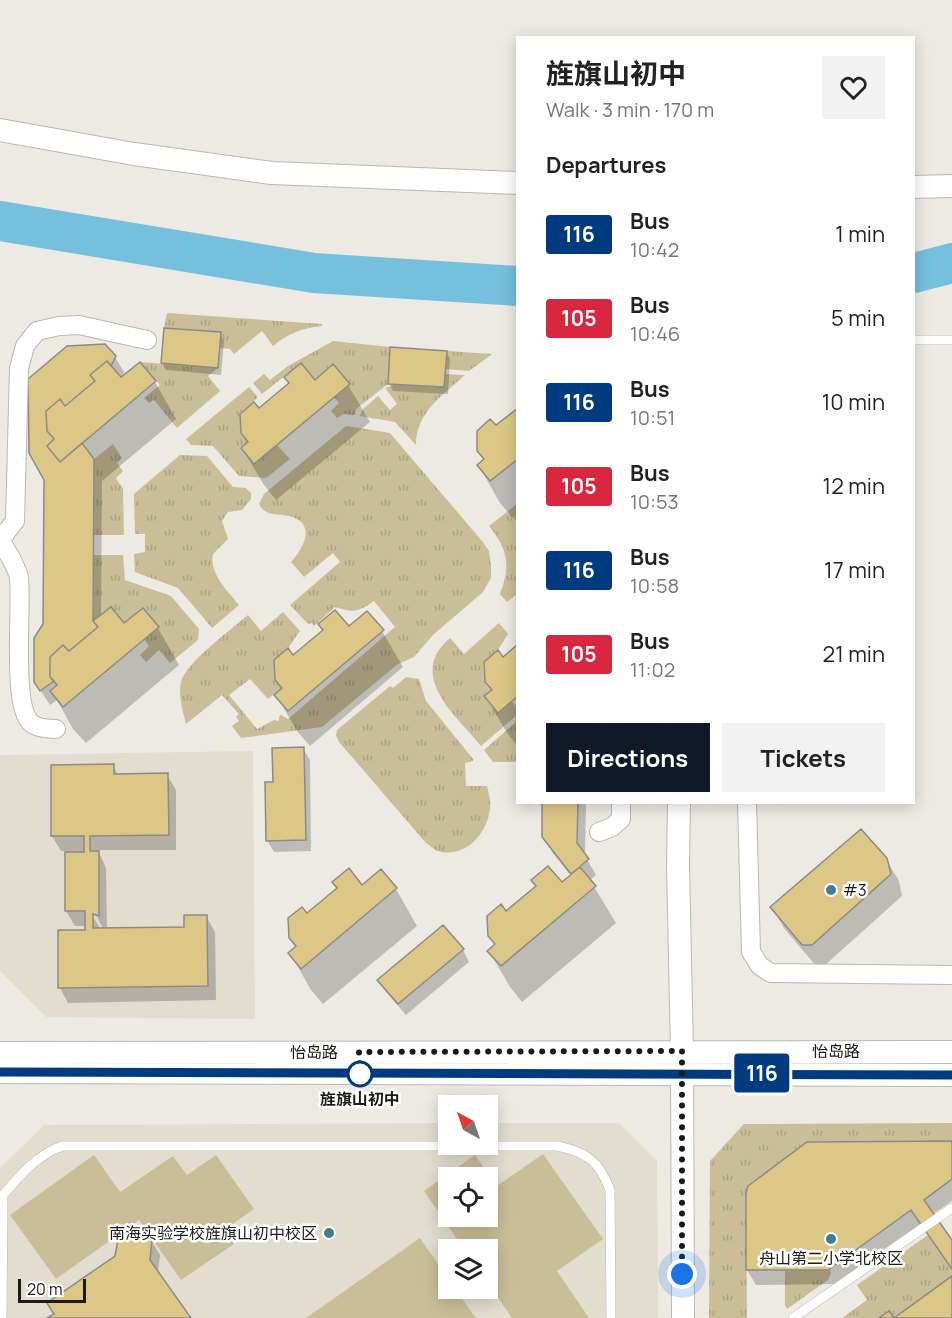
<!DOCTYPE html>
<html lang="en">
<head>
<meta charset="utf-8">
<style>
	:root { --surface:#fff; --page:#f2f2f2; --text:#222; --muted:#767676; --accent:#111827 }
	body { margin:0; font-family:Manrope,"Noto Sans SC",sans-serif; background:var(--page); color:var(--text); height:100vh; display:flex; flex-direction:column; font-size:22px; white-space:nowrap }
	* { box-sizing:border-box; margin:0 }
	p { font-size:20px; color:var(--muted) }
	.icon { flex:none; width:33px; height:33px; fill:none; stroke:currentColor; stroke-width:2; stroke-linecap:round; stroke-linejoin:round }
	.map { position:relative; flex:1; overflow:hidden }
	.drawer { position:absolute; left:516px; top:36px; width:399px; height:768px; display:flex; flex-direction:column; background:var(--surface); border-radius:0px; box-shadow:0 3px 15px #0003 }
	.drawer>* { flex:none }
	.badge { padding:0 12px; border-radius:4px; font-size:21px; line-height:39px }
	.needle { width:39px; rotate:320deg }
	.buttons { position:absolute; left:438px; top:1095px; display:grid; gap:12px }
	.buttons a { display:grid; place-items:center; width:60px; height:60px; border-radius:0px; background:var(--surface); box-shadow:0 3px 15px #0003; font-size:30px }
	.scale { position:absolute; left:18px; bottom:15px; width:68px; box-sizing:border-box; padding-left:6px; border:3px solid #1a1a17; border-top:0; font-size:16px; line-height:21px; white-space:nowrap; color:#1a1a17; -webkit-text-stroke:4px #fff; paint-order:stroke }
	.you { position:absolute; width:30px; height:30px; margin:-15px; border:4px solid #fff; border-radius:50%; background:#1a73e8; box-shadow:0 0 0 9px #1a73e833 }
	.map>.badge { position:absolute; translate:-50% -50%; box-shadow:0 0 0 3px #fff }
	h2 { padding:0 30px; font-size:22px; line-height:54px }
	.round { display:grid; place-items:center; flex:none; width:63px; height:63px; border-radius:0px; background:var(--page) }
	.summary { display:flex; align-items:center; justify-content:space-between; height:102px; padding:0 30px }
	h1 { font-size:28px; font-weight:700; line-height:45px }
	.cta { display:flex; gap:12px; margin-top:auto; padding:12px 30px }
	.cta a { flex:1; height:69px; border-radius:0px; background:var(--accent); color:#fff; font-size:24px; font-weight:700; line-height:69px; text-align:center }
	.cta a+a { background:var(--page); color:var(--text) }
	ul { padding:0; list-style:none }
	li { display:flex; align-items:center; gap:18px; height:84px; padding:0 30px }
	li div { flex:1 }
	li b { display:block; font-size:22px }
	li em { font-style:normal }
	li .badge { min-width:66px; font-weight:700; text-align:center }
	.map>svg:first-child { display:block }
	.built { fill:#e2ddcf; fill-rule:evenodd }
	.grass { fill:url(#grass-tufts) }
	.garden { fill:#cabe99; fill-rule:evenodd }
	.shadow { fill:#0003; fill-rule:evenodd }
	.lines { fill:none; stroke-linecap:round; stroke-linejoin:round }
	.river { stroke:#75c0dd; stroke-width:40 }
	.building { fill:#dcc787; stroke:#8d8b85; stroke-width:1.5 }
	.service-casing { stroke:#bbb8b2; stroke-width:10 }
	.minor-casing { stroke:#bbb8b2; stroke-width:20 }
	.tertiary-casing { stroke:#bbb8b2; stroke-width:24 }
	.service { stroke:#fff; stroke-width:9 }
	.minor { stroke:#fff; stroke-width:18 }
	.tertiary { stroke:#fff; stroke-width:22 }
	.line-casing { stroke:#fff; stroke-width:14 }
	.line { stroke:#003b80; stroke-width:9 }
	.walk { stroke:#1a1a17; stroke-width:6; stroke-dasharray:0 10.8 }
	.poi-dot { fill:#407d93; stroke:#fff; stroke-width:2 }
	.stop-dot { fill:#fff; stroke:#003b80; stroke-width:3 }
	.labels { text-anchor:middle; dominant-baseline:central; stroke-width:5; stroke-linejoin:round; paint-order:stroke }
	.poi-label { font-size:16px; fill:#1a1a17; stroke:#fff; text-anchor:start }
	.street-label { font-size:16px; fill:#1a1a17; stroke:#fff }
	.stop-label { font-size:16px; font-weight:bold; fill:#1a1a17; stroke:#fff }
</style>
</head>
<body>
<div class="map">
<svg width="952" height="1318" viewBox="0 0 952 1318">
	<defs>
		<pattern id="grass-tufts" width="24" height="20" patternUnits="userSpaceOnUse" patternTransform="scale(1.5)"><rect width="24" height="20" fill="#cabe99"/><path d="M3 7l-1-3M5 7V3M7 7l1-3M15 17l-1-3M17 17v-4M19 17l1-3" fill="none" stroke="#ada383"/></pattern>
	</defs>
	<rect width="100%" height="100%" fill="#edeae4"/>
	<path class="built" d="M253 751 255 1019 46 1017 0 971V755Z
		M448 1123V1144H488V1123H619L657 1161 658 1318H0V1168L44 1125ZM448 1178H488V1216H448ZM448 1250H488V1288H448Z"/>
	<path class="grass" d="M167 313 322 324V326C302 328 289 333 273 346L262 331 234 354 230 349 219 348 220 332 164 328Z
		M333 341 390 347 388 384 356 409 355 415 344 414 337 418 331 411 339 403 334 397 333 364 315 380 301 363 262 394 253 383 264 374 270 380 288 366Z
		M447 351 492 354 469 371 446 369Z
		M140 362 218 368 208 376 220 391 177 428 154 400 149 403 144 398 160 385Z
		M445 374 465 375C442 396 416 412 416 445L395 422 360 416 362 410 378 396 390 410 397 404 385 388 397 384 444 387Z
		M249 387 258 397 240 414 241 433 248 442 241 448 254 464 277 445 290 459 266 478 239 476 213 446 191 445 186 439Z
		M346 426 390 433 482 541 489 551 491 566V578L483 592 433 635 414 657 398 664 322 727 241 738 232 726 239 721 236 717 239 714 222 695 186 724C183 711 178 696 181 682 185 663 232 629 248 615L261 631 283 612 300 631 288 648 275 680 282 688 268 699 250 679 229 695 257 729 274 720 279 721V717L281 715 288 719 395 627 374 601C359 612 354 613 335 607L314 626 312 623 308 624 290 605 340 562 333 553 304 577 291 562C304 548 317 523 289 516 277 513 265 517 259 504L264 494Z
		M113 444 122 458 117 463 123 471 116 478 123 489 124 535H94V459Z
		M180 455 207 456 233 487 246 488 251 493V499L242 510 228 512 222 521 228 539 213 554C209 574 228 591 239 605L212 628 178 588 135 572 134 554 145 552V534H135L134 494Z
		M517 504V594L507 602 500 594C511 565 508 550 489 526Z
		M94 555H123L125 580 171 596 199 629 198 640 170 663 159 650 146 662 140 655 149 646 144 639 159 627 143 608 124 623 111 607 93 621Z
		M499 623 508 634 498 650 484 662C484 668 483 677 485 682 492 699 517 692 517 715L481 746C456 716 406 675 450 638L464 654Z
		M406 677 419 679 426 701 473 759V761L465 763 466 786H487C489 794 491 801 490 809 487 834 465 859 438 851 434 850 430 845 426 843L339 742 336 735 337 730 390 686 393 688Z
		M517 721V762H493L484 750Z
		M952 1123V1141L807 1142 748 1185 746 1193 747 1318H709L710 1161 744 1124Z
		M928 1235 952 1269V1276L894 1318 889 1311 879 1318H842L867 1300 857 1285Z
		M830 1268 831 1273 828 1280 787 1309 785 1305V1270Z"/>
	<path class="garden" d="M543 1154 603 1239 557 1271 589 1318H512L488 1283V1250L464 1249 424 1191 475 1155 497 1186ZM448 1178H488V1216H448Z
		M94 1155 120 1192 173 1156 187 1175 216 1155 254 1209 224 1230 234 1244 181 1280 139 1220 56 1279 10 1215Z
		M420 1238 448 1279V1288L455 1289 476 1318H306Z"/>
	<path class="shadow" d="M220 334 224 341 221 375 166 370 162 363Z
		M446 352 450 359 448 394 393 391 389 383Z
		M115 357 124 372 120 381 155 382 176 419 102 481 101 616 124 625 158 628 179 665 86 743 73 729 57 700 50 705 35 682 45 625V479Z
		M286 378 348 385 370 422 276 500 264 485 242 448 248 443 242 433 259 410 290 385Z
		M518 409V514L513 518 500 503 479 466 485 461 479 450 496 428Z
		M349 628 382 631 403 667 310 746 297 731 276 695 283 690 277 679 293 657Z
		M518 646V746L507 733 486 697 492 692 486 681 503 659Z
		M303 749 310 760 311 851 274 852 267 840 274 783Z
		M113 766 118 775H167L176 790V850H98L106 868 107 929H185L206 916 215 932 216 1000 68 1003 60 988 86 931V926H75L66 911V851H61L52 836ZM91 906 104 930H101L88 908Z
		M543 802H586L585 856 596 875 590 880 616 923 522 1002 510 987 489 951 495 946 489 935 506 913 537 887 561 884 571 876 552 852 543 837Z
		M886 859 899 881 902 896 824 966H816L784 928 772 907Z
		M381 871 396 889 417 926 323 1004 311 990 290 953 296 948 290 938 307 915 338 889 334 883 362 887Z
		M443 927 463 950 469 962 406 1015 386 992 379 980Z
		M952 1142V1201L932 1215 952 1243V1269L920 1224 837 1284 756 1285 747 1270V1194Z
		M151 1240 160 1255 158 1274 189 1318H50Z"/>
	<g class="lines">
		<path class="river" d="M0 221 314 273 518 286
			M914 273 952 263"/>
	</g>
	<path class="building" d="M164 328 221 332 218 368 161 363Z
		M105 344 116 356 111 366 107 361 90 375 95 381 65 406 60 399 46 411 47 431 54 439 47 446 60 462 82 443 94 459 93 621 98 627 69 651 63 645 50 657V677L54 681 40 691 34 682V638L43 624 44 480 29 453 28 379 67 346Z
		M390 347 447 351 444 387 388 384Z
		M107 361 121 377 140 362 156 381 60 462 47 446 54 439 47 431 46 411 60 399 65 406 95 381 90 375Z
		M301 363 315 380 333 364 350 384 254 464 241 448 248 442 241 433 240 414 254 402 259 408 289 383 284 377Z
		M518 408V459L490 481 477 465 484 459 477 451V431L490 419 496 425Z
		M111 607 124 623 143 608 159 627 63 707 50 691 57 685 50 677V657L63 645 69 651 98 627 93 621Z
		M335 610 349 626 367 611 384 630 288 711 274 695 282 688 275 680 274 660 288 648 293 655 323 630 318 624Z
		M518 644V696L498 713 484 696 492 690 485 682 484 662 498 650 503 657Z
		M304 747 306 840 266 841 265 782H273L272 748Z
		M114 764V774L168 773 169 835 90 836V851H99V916L93 914V928L184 927V915H207L208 986 58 988V930H85V911H65V852H84V836H51V765Z
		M542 802H578L577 843 589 859 571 874 542 837Z
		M861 829 887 858 891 874 812 945H802L770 907Z
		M548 866 562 882 580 867 596 886 501 966 487 951 495 944 488 936 487 916 501 904 506 911 536 886 531 880Z
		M349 868 362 885 381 869 397 888 301 969 288 953 296 946 289 938 288 918 302 907 307 913 337 888 332 882Z
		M443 925 464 949 398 1004 377 980Z
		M952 1141V1179L924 1200 952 1240V1269L911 1210 828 1270H746V1193L748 1186 807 1142Z
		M119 1233 152 1238 150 1260 191 1318H47L54 1314 47 1303 115 1256Z
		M952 1276V1318H879L889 1311 894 1318Z"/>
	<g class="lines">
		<defs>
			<path id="service" d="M914 340H952
				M2 1318 3 1195C20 1175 37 1155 62 1146H557C587 1152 599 1161 610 1190L611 1318
				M793 1318 952 1208"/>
			<path id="minor" d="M0 540 15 521 19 368 25 346 37 331 59 326 79 325 147 340
				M1 541C7 552 17 566 19 578 22 607 12 704 30 722 36 728 48 729 56 729
				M747 802 751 952 760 966 771 973 952 975
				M599 832 612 827 621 819V802"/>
			<path id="tertiary" d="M0 130 134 154 272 173 518 183
				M914 187 952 186
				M679 802 678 865 682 1051 683 1318
				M0 1053 952 1052
				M0 1072 952 1075"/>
		</defs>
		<use href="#service" class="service-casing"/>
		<use href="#minor" class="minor-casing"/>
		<use href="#tertiary" class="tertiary-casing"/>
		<use href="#service" class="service"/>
		<use href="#minor" class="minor"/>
		<use href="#tertiary" class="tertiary"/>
	</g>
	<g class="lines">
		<defs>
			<path id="line" d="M0 1072 952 1075"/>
		</defs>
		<use href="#line" class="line-casing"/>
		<use href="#line" class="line"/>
		<path class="walk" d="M360 1074 359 1052 682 1051V1274"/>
	</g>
	<g class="poi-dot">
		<circle cx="831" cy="890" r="6"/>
		<circle cx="329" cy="1233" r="6"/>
		<circle cx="831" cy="1239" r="6"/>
	</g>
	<circle class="stop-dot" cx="360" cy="1074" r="12"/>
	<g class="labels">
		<g class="poi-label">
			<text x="843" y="890">#3</text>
			<text x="317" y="1233" text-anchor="end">南海实验学校旌旗山初中校区</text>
			<text x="831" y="1258" text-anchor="middle">舟山第二小学北校区</text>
		</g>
		<g class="street-label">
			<text x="836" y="1051">怡岛路</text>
			<text x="314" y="1052">怡岛路</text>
		</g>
		<g class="stop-label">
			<text x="360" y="1099">旌旗山初中</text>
		</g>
	</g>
</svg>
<div class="buttons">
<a><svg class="needle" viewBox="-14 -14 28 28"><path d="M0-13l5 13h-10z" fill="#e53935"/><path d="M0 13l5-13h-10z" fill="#767676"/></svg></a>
<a><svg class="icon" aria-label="locate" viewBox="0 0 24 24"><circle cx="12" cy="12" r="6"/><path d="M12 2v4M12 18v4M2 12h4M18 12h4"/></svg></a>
<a><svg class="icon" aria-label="layers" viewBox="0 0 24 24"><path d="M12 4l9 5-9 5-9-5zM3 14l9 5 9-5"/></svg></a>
</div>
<div class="scale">20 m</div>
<div class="you" style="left:682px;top:1274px"></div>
<b class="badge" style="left:762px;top:1073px;background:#003b80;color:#fff">116</b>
<section class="drawer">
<div class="summary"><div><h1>旌旗山初中</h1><p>Walk · 3 min · 170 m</p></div><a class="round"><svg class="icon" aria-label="heart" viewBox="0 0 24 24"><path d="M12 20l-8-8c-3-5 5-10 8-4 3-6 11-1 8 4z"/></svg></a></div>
<h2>Departures</h2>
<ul>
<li><span class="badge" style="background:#003b80;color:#fff">116</span><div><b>Bus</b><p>10:42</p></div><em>1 min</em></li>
<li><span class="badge" style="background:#d7263d;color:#fff">105</span><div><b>Bus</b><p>10:46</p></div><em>5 min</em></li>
<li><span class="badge" style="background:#003b80;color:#fff">116</span><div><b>Bus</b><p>10:51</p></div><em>10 min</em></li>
<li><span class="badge" style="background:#d7263d;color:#fff">105</span><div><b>Bus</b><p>10:53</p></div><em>12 min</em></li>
<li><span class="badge" style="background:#003b80;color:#fff">116</span><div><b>Bus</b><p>10:58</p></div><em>17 min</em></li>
<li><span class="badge" style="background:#d7263d;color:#fff">105</span><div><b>Bus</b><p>11:02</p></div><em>21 min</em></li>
</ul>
<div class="cta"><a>Directions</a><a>Tickets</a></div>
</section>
</div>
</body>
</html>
